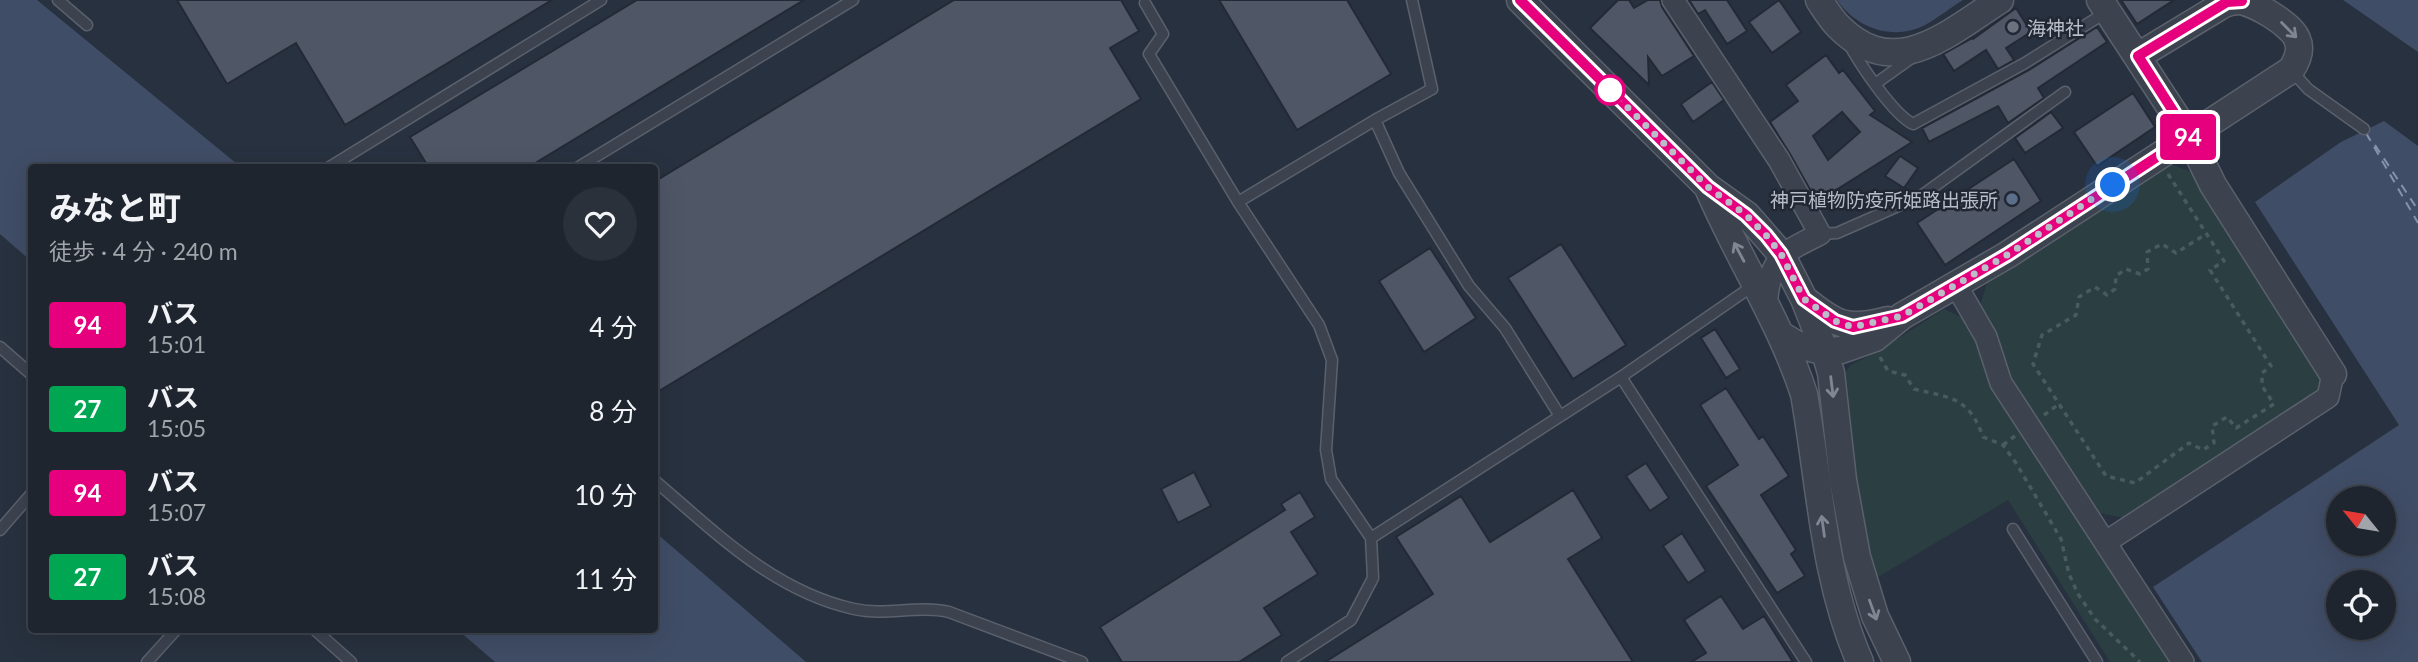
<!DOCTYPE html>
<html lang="ja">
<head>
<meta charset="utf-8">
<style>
	:root { --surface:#1e252f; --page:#2b313b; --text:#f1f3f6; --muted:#a1a5aa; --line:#3c424b }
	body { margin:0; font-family:Lato,"Noto Sans JP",sans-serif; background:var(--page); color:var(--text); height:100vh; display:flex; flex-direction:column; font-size:26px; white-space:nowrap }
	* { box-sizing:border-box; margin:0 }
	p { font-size:23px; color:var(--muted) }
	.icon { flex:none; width:38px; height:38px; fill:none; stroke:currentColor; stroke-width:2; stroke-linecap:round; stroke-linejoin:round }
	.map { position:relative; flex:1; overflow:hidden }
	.side { position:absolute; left:28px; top:164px; width:630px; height:469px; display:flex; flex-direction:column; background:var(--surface); border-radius:7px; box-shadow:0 7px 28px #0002,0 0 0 2px var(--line) }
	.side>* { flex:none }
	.badge { padding:0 14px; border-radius:5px; font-size:24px; line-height:46px }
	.needle { width:46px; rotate:300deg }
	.tools { position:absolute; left:2326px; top:486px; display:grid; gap:14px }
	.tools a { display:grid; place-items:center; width:70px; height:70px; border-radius:50%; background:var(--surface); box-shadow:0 7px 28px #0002,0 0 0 2px var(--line); font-size:35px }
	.you { position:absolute; width:35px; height:35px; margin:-18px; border:5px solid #fff; border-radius:50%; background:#1a73e8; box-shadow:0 0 0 10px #1a73e833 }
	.map>.badge { position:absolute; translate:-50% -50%; box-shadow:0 0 0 4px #fff }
	.round { display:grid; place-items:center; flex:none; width:74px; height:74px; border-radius:37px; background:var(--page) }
	.headline { display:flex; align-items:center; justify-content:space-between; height:119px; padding:0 21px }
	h1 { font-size:33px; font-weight:700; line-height:52px }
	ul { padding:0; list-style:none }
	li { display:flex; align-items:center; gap:21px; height:84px; padding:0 21px }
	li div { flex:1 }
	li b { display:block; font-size:26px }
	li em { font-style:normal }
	li .badge { min-width:77px; font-weight:700; text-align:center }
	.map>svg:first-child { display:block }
	.green { fill:#2b3e41 }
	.water { fill:#404d66; fill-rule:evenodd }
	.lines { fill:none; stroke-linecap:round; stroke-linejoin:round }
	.ferry { stroke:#8393ae; stroke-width:2; stroke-dasharray:9 7; stroke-linecap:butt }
	.building { fill:#4f5767; stroke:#232a36; stroke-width:2; fill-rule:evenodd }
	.service-casing { stroke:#5a616c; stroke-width:13 }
	.minor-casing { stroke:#5a616c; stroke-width:24 }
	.tertiary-casing { stroke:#5a616c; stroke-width:29 }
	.path { stroke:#4a5b5f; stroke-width:3.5; stroke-dasharray:5 5; stroke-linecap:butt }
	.service { stroke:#3c434f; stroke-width:10 }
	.minor { stroke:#3c434f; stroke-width:21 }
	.tertiary { stroke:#3c434f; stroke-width:26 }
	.oneway { stroke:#818792 }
	.line-casing { stroke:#fff; stroke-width:16 }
	.line { stroke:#e6007e; stroke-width:10 }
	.walk { stroke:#b9bec9; stroke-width:7; stroke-dasharray:0 12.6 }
	.worship-dot { fill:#6b7280; stroke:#212834; stroke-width:2.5 }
	.stop-dot { fill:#fff; stroke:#e6007e; stroke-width:3.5 }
	.service-dot { fill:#5c6f8a; stroke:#212834; stroke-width:2.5 }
	.labels { text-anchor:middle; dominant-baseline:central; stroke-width:5; stroke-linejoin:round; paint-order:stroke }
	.poi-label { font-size:19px; fill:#b9bec9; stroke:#212834; text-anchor:start }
</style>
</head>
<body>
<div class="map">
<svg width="2418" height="662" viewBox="0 0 2418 662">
	<rect width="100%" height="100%" fill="#28313f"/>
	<path class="green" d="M2171 164 2196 174 2321 372 2318 391 2124 518 2099 513 2029 409 2008 372 1996 334 1980 307 1987 282Z
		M1944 309 1961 317 1977 339 1994 389 2170 662H2110L2008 500 1873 580 1859 495 1843 375 1851 365 1877 352Z"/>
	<path class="water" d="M0 0H37L242 168H32L31 261 0 234Z
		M1837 0H1963C1950 8 1938 18 1925 25 1894 41 1857 29 1837 0Z
		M2343 0H2418V52Z
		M2384 121 2418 146V662H2202L2153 587 2399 425 2255 202 2341 142ZM2338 499H2384V544H2338ZM2338 583H2384V628H2338Z
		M655 532 806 662H495L458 630H654Z"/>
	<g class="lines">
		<path class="ferry" d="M2366 133 2418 223
			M2375 145 2418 210"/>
	</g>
	<path class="building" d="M177 0H552L345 125 296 43 227 84Z
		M637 0H804L527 168H429L410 137Z
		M954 0H1121L1139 31 1110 48 1141 99 654 394V182Z
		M1219 0H1347L1391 74 1297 130Z
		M1618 0H1629L1634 8 1648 0H1660L1662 7 1694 56 1662 76 1648 57 1649 85 1590 28Z
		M1689 0H1727L1747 31 1727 44 1705 10 1698 14Z
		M1779 0 1801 32 1772 53 1749 22Z
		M2121 0H2174L2137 24Z
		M2016 8 2031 32 2006 48 2014 60 1998 69 1986 50 1954 71 1943 54 1972 38 1973 39Z
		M2097 27 2107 42 2038 88 2044 98 2008 123 1998 106 1929 142 1922 128 2029 70Z
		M1826 55 1839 73 1843 70 1875 111 1870 115 1912 142 1817 202 1790 154 1770 122 1798 101 1786 85ZM1842 112 1860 132 1828 160 1813 136Z
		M1712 82 1724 100 1693 122 1681 104Z
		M2133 93 2155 127 2097 166 2074 132Z
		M2051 112 2063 128 2025 153 2015 138Z
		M1900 156 1918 168 1904 188 1885 176Z
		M2014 159 2041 201 1945 265 1917 223Z
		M1561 244 1626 345 1573 379 1508 278Z
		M1430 248 1476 318 1424 352 1379 281Z
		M1715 329 1740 369 1726 378 1701 338Z
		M1726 388 1759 439 1763 436 1789 476 1761 495 1796 550 1791 554 1805 576 1777 593 1706 486 1738 465 1700 405Z
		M1646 463 1669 498 1650 511 1626 476Z
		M1194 472 1211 506 1178 523 1161 489Z
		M1573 490 1602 538 1568 559 1633 662H1325L1433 594 1396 537 1461 496 1490 542Z
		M1300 492 1315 517 1291 532 1318 574 1264 608 1282 635 1239 662H1122L1100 627 1285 510 1281 504Z
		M1682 533 1706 571 1688 583 1663 546Z
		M1721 596 1743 629 1764 616 1793 662H1691L1706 653 1684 620Z"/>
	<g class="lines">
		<defs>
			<path id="service" d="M58 0 87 25
				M1145 3 1163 34 1149 54 1238 202 1319 325 1332 360 1326 450 1331 479 1371 538 1373 578 1351 620 1287 662
				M1850 46C1862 67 1893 114 1913 124L2025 63 2108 11
				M2291 70 2308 89 2364 129
				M1875 84 1913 57
				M1375 120 1399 173 1469 286 1505 328 1560 416
				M328 168 601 0
				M577 168 853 0
				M1238 202 1375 120 1432 89 1412 0
				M1820 234 1837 233 1921 196 2065 92
				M0 347 32 375
				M1621 377 1806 662
				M654 480C715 532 773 591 854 609 886 616 918 605 949 612L1082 662
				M2013 529 2097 662
				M0 530 32 493
				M1371 538 1621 377 1754 285
				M315 630 351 662
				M147 662 176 630"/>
			<path id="minor" d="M1673 0 1779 160 1820 234C1780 254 1771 257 1766 304
				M1956 285 1986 337 2001 383 2183 662
				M2106 542 2328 397 2333 374"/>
			<path id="tertiary" d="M1520 0 1708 187 1747 215 1781 254 1804 299 1825 352 1831 373 1843 480 1857 557 1875 616 1897 662
				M1819 0C1825 9 1831 19 1838 26 1895 84 1948 33 2000 0
				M2100 0 2189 136 2213 185 2333 374
				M1708 188C1738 258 1780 321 1804 394 1820 484 1823 577 1860 662
				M1804 299C1836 325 1847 331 1888 320
				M1781 335 1796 344 1825 352 1841 350 1875 338 1902 316 2007 255 2291 70C2297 61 2302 50 2297 39 2292 25 2254 2 2239 1 2231 1 2225 3 2219 7L2138 56"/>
		</defs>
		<use href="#service" class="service-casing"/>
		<use href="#minor" class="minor-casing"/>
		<use href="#tertiary" class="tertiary-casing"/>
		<path class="path" d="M2168 174 2224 261 2210 270 2271 366 2262 373V386L2274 404 2236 428 2227 417 2212 426 2214 443 2203 450 2189 443 2135 483 2106 476 2033 364 2042 335 2076 315 2079 297 2095 287 2107 295 2115 289 2116 276 2126 269 2140 274 2148 269 2147 252 2162 244 2176 253 2206 234
			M1880 357 1888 371 1905 375 1914 389C1951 398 1969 397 1983 437L2003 445 2016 463 2061 539 2069 574 2078 594 2095 619 2140 662
			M2044 415 2059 404
			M2003 445 2015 436"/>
		<use href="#service" class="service"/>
		<use href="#minor" class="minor"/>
		<use href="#tertiary" class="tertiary"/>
	</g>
	<defs><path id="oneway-shaft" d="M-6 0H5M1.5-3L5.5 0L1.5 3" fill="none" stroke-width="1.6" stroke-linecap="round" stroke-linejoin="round" transform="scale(1.75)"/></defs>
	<g class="oneway">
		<use href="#oneway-shaft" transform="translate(2289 30) rotate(45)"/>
		<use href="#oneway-shaft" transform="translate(1739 252) rotate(-118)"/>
		<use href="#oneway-shaft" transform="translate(1832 387) rotate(83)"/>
		<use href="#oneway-shaft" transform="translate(1823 526) rotate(-98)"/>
		<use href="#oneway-shaft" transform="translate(1873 610) rotate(70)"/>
	</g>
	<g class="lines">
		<defs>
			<path id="line" d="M1520 0 1708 187 1746 215 1766 235 1781 254 1804 299 1835 321 1853 327 1902 316 2007 255 2189 136 2138 56 2227 2 2242 1"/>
		</defs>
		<use href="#line" class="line-casing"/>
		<use href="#line" class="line"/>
		<path class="walk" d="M1610 90 1708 187 1746 215 1766 235 1781 254 1804 299 1835 321 1853 327 1902 316 2007 255 2113 185"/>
	</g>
	<circle class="worship-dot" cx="2013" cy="27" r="7"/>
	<circle class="stop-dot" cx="1610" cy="90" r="14"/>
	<circle class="service-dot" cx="2012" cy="199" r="7"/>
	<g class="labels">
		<g class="poi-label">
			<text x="2027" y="27">海神社</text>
			<text x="1998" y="199" text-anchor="end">神戸植物防疫所姫路出張所</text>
		</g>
	</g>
</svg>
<div class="tools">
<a><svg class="needle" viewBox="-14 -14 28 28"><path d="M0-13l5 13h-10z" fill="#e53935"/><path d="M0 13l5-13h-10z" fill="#a1a5aa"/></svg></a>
<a><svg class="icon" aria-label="locate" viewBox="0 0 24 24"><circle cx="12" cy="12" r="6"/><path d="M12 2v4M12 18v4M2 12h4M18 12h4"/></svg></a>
</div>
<div class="you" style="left:2113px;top:185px"></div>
<b class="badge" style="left:2188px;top:137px;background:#e6007e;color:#fff">94</b>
<section class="side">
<div class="headline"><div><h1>みなと町</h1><p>徒歩 · 4 分 · 240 m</p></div><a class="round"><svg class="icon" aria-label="heart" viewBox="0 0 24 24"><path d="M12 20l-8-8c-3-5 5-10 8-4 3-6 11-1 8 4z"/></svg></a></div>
<ul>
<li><span class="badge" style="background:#e6007e;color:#fff">94</span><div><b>バス</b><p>15:01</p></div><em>4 分</em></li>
<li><span class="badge" style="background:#00a651;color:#fff">27</span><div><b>バス</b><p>15:05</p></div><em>8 分</em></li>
<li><span class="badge" style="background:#e6007e;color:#fff">94</span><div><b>バス</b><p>15:07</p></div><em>10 分</em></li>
<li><span class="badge" style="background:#00a651;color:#fff">27</span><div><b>バス</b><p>15:08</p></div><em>11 分</em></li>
</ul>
</section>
</div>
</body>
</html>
